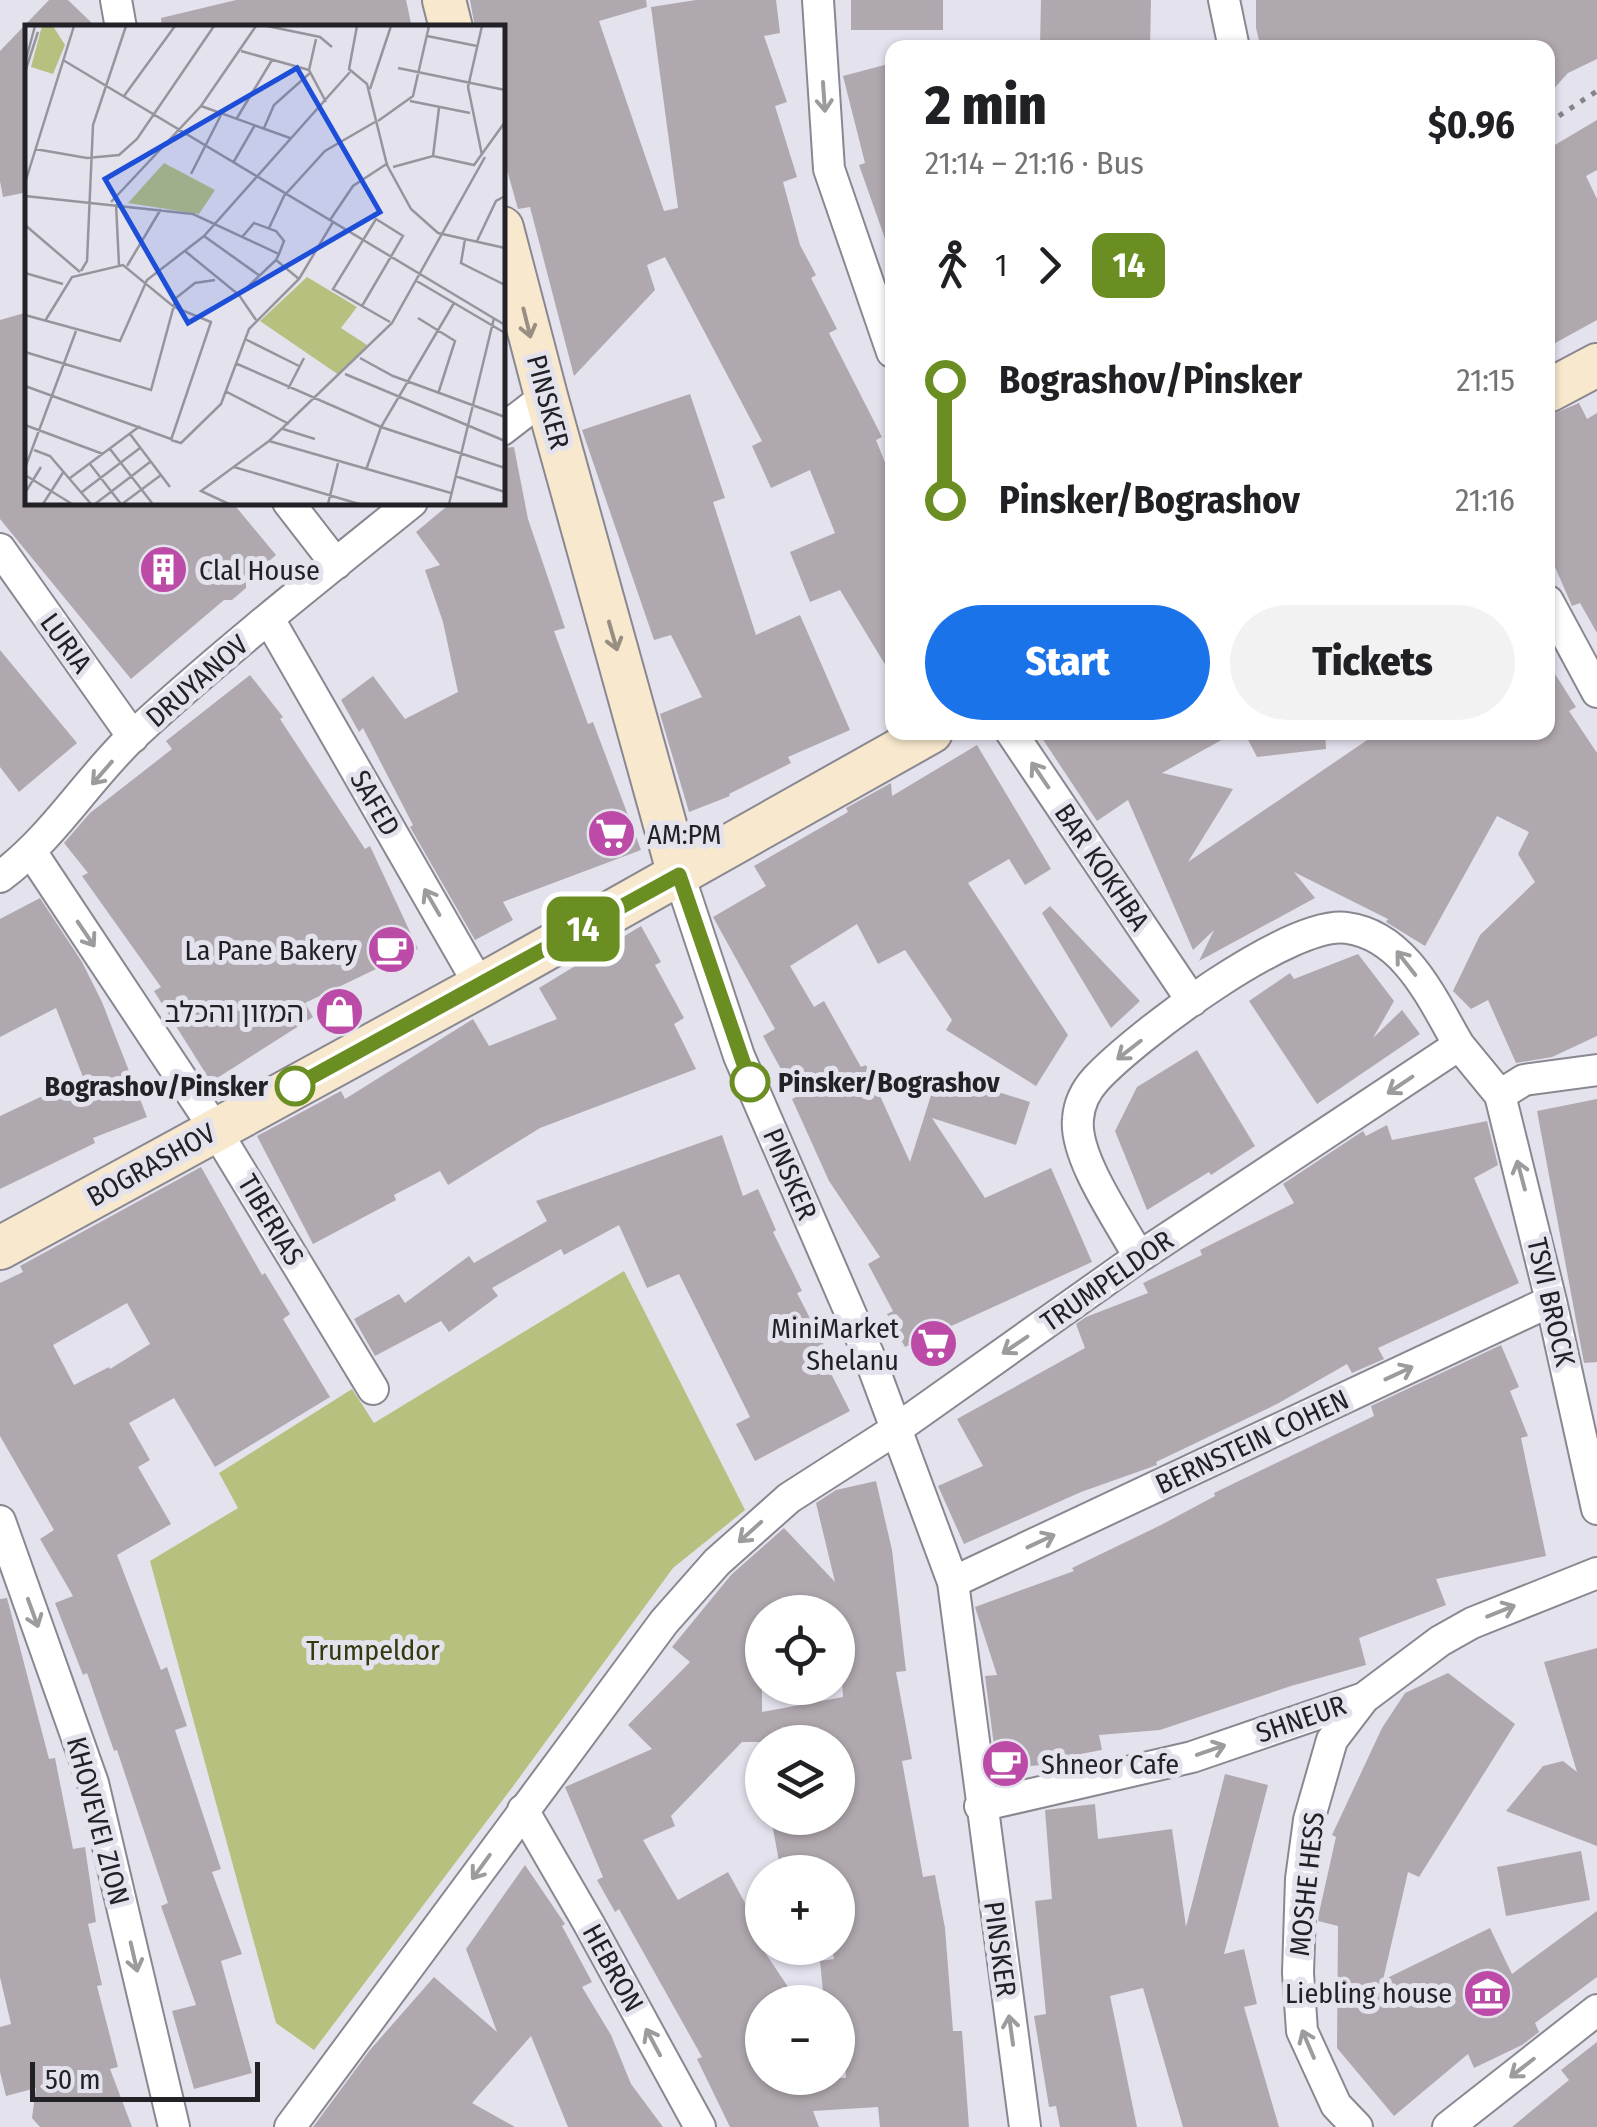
<!DOCTYPE html>
<html lang="en">
<head>
<meta charset="utf-8">
<style>
	:root { --surface:#fff; --page:#f2f2f2; --text:#202124; --muted:#757577; --accent:#1a73e8 }
	body { margin:0; font-family:"Fira Sans Condensed","Noto Sans Hebrew",sans-serif; background:var(--page); color:var(--text); height:100vh; display:flex; flex-direction:column; font-size:38px; white-space:nowrap }
	* { box-sizing:border-box; margin:0 }
	p { font-size:32px; color:var(--muted) }
	.icon { flex:none; width:55px; height:55px; fill:none; stroke:currentColor; stroke-width:2; stroke-linecap:round; stroke-linejoin:round }
	.map { position:relative; flex:1; overflow:hidden }
	.sheet { position:absolute; left:885px; top:40px; width:670px; height:700px; display:flex; flex-direction:column; background:var(--surface); border-radius:20px; box-shadow:0 2px 8px #0004 }
	.sheet>* { flex:none }
	.badge { padding:0 20px; border-radius:15px; font-size:35px; line-height:65px }
	.fabs { position:absolute; left:745px; top:1595px; display:grid; gap:20px }
	.fabs a { display:grid; place-items:center; width:110px; height:110px; border-radius:50%; background:var(--surface); box-shadow:0 2px 8px #0004; font-size:50px }
	.scale { position:absolute; left:30px; bottom:25px; width:230px; box-sizing:border-box; padding-left:10px; border:5px solid #222125; border-top:0; font-size:28px; line-height:35px; white-space:nowrap; color:#222125; -webkit-text-stroke:8px #e4e2ed; paint-order:stroke }
	.map>.badge { position:absolute; translate:-50% -50%; box-shadow:0 0 0 5px #fff }
	.legs { display:flex; align-items:center; gap:15px; height:110px; padding:0 40px; font-size:32px }
	.legs p { margin-inline-start:auto }
	.headline { display:flex; align-items:center; justify-content:space-between; height:170px; padding:0 40px }
	h1 { font-size:55px; font-weight:800; line-height:75px }
	.button { display:flex; gap:20px; margin-top:auto; padding:20px 40px }
	.button a { flex:1; height:115px; border-radius:60px; background:var(--accent); color:#fff; font-size:40px; font-weight:800; line-height:115px; text-align:center }
	.button a+a { background:var(--page); color:var(--text) }
	ul { padding:0 40px; list-style:none }
	li { display:flex; align-items:center; gap:35px; height:120px; font-size:38px }
	li i { display:grid; place-items:center; width:15px; height:100%; margin:0 12px; background:currentColor }
	li i::after { content:''; width:25px; height:25px; margin:-12px; border:8px solid; border-radius:50%; background:var(--surface) }
	li p { margin-inline-start:auto }
	li:first-child i { background:linear-gradient(#0000 50%,currentColor 0) }
	li:last-child i { background:linear-gradient(currentColor 50%,#0000 0) }
	.map>svg:first-child { display:block }
	.green { fill:#b7c07f }
	.building { fill:#b0a8af; fill-rule:evenodd }
	.lines { fill:none; stroke-linecap:round; stroke-linejoin:round }
	.street-casing { stroke:#898891; stroke-width:34 }
	.secondary-casing { stroke:#898891; stroke-width:46 }
	.path { stroke:#84838a; stroke-width:5; stroke-dasharray:5 8; stroke-linecap:butt }
	.street { stroke:#fff; stroke-width:30 }
	.secondary { stroke:#f8e9ce; stroke-width:42 }
	.oneway { stroke:#9c9b9d }
	.oneway2 { stroke:#988f82 }
	.line-1-casing { stroke:#fff; stroke-width:22 }
	.line-1 { stroke:#6b8e23; stroke-width:15 }
	.stop-1-dot { fill:#fff; stroke:#6b8e23; stroke-width:5 }
	.labels { text-anchor:middle; dominant-baseline:central; stroke-width:10; stroke-linejoin:round; paint-order:stroke }
	.street-label { font-size:28px; fill:#222125; stroke:#e4e2ed }
	.poi-label { font-size:28px; fill:#222125; stroke:#e4e2ed; text-anchor:end }
	.stop-label { font-size:28px; font-weight:bold; fill:#222125; stroke:#e4e2ed; text-anchor:start }
	.park-label { font-size:28px; fill:#35390e; stroke:#e4e2ed }
	.inset-road { fill:none; stroke:#96959d; stroke-width:2.5 }
	.view { fill:#1d4ed8; fill-opacity:0.15; stroke:#1d4ed8; stroke-width:5 }
	.inset-edge { fill:none; stroke:#222125; stroke-width:5 }
</style>
</head>
<body>
<div class="map">
<svg width="1597" height="2127" viewBox="0 0 1597 2127">
	<rect width="100%" height="100%" fill="#e4e2ed"/>
	<path class="green" d="M624 1271 745 1510 673 1568 511 1789 314 2050 276 2023 150 1561 238 1508 219 1473 352 1389 374 1423Z"/>
	<path class="building" d="M49 0H68L97 28H28V192L3 197 0 181V51Z
		M236 0H406L412 28H162L161 18Z
		M470 0H646L647 7 599 21 664 211 678 208 651 7 696 0H776L780 33 764 36 787 102 775 106 797 177 783 182 800 245 816 275 811 278 837 329 829 333 882 437 876 440 892 480V676L840 590 810 602 790 552 835 533 810 470 771 488 752 446 762 441 665 257 647 265 655 290 574 376 530 207 518 209 502 152V28H475Z
		M851 0H943V30H851Z
		M1041 0H1151L1150 48 1040 46Z
		M1256 0H1597V59L1568 73 1548 95V48H1261L1256 28Z
		M892 63V249L889 250 859 165 865 163 843 76Z
		M1597 120V170L1586 176 1597 199V320L1548 347V149Z
		M28 312V502H232L276 555 246 581V588L232 600H224L131 679 0 519V320Z
		M690 394 725 498 713 502 756 635 800 615 850 730 788 757 791 763 729 794 730 796 689 812 660 714 702 697 671 635 654 640 582 430Z
		M1579 403 1587 419 1597 413V633L1580 603 1572 606 1548 551V416Z
		M514 447 528 519 565 628 554 631 588 724 593 722 641 850 503 902 513 920 475 940 410 827 413 825 363 728 359 732 341 700 373 676 405 719 458 692 443 622 425 570 440 565 416 532 452 502H502V448Z
		M0 650 77 743 19 792 0 767Z
		M1548 663 1576 707 1569 711 1597 753V1036L1552 1057 1516 1063 1488 1000 1471 1009 1453 991 1480 935 1535 882 1518 854 1529 832 1497 816 1425 946 1386 922 1388 919 1294 872 1315 898 1199 961 1214 930 1193 950 1128 800 1097 821 1038 732H1236L1162 773 1233 789 1188 862 1379 732H1548Z
		M250 675 283 717 280 719 365 849 370 846 418 949 305 1003 313 1017 211 1082 154 991 161 987 82 876 88 873 64 843 90 813 172 749 166 741Z
		M1244 732H1325L1326 749 1257 757Z
		M977 745 1051 869 1025 885 1009 859 968 883 1068 1035 1036 1086 946 1030 952 1020 905 950 878 964 857 924 790 966 814 1007 824 1001 861 1067 866 1065 910 1162 938 1073 1030 1102 1016 1145 932 1118 985 1198 1051 1168 1092 1262 905 1347 887 1314 893 1311 868 1264 880 1257 829 1181 792 1099 796 1097 763 1036 775 1029 713 917 766 886 754 866 848 812 846 808 891 783 892 796Z
		M40 898 82 962 102 1002 147 1117 93 1138 95 1143 0 1189V1116L83 1077 56 1008 0 1037V919Z
		M1050 906 1140 1001 1111 1028 1042 913Z
		M641 926 661 962 655 965 684 1018 674 1024 696 1069 540 1128 448 1185 440 1171 394 1195 396 1200 313 1244 257 1136 341 1091 345 1099 473 1019 489 1046 557 1019 539 988Z
		M1358 954 1394 1001 1373 1038 1402 1010 1420 1034 1317 1104 1249 1001 1290 973 1294 979Z
		M1197 1050 1255 1146 1211 1175 1209 1172 1147 1210 1115 1131 1137 1087Z
		M1597 1099V1362L1584 1363 1537 1111Z
		M1487 1121 1498 1165 1474 1178 1519 1283 1378 1348 1384 1359 1352 1373 1347 1364 1277 1404 1156 1462 1157 1465 1081 1492 964 1544 938 1486 983 1466 957 1419 1085 1348 1076 1324 1086 1317 1148 1293 1143 1283 1202 1255 1200 1250 1294 1203 1283 1184 1363 1131 1366 1136 1387 1125 1392 1140Z
		M722 1135 743 1196 758 1189 776 1230 773 1232 802 1291 797 1293 827 1351 821 1354 850 1411 755 1461 736 1424 750 1417 679 1274 647 1288 619 1225 564 1255 561 1249 492 1288 498 1296 449 1332 441 1321 375 1356 354 1319 399 1294 405 1303 469 1256 474 1263 547 1221 536 1201Z
		M201 1167 262 1275 265 1273 290 1314 283 1319 330 1397 215 1467 174 1398 129 1423 150 1460 138 1467 171 1524 117 1555 161 1670 167 1667 187 1726 175 1730 221 1869 212 1872 242 1954 221 1961 252 2073 194 2089 172 2011 196 2005 161 1906 168 1903 117 1750 114 1751 87 1673 83 1675 55 1603 73 1596 40 1539 54 1530 0 1436V1283L23 1272 20 1266ZM127 1303 150 1344 110 1369 109 1367 74 1385 53 1345Z
		M1501 1345 1519 1387 1510 1391 1528 1436 1521 1438 1546 1556 1436 1579 1446 1605 1359 1638 1366 1665 1291 1686 1160 1730 1099 1735 1102 1750 1042 1761V1765L997 1769 985 1676 997 1675 975 1607 1074 1571 1072 1568 1161 1525 1215 1496 1214 1493 1374 1416 1371 1406Z
		M876 1481 892 1550 906 1671 896 1672 912 1759 902 1761 923 1877 935 1875 945 1928 953 2031H962L969 2127H880L878 2107 813 2111 819 2127H730L697 2059 702 2057 619 1909 615 1912 597 1880 603 1877 565 1787 652 1749 628 1725 690 1662 672 1647 731 1575 784 1528 835 1582 816 1503 836 1490ZM762 1612H838L843 1697 762 1712ZM742 1742H838V1818H771L781 1872H838V1948H832L834 1959 820 1961 824 2002H838V2028H843L846 2078H762V2001L788 1987 762 1948 752 1925 756 1923 728 1872 678 1900 643 1840 675 1826 671 1816Z
		M7 1598 49 1759 55 1758 73 1849 85 1847 96 1922 88 1924 102 1985 97 1986 118 2067 110 2069 132 2127H40L32 2118 36 2088 6 2096 0 2072V2027L11 2024 0 1977V1599Z
		M1597 1648V1846L1506 1811 1543 1766 1563 1761 1577 1772 1544 1662Z
		M1448 1673 1515 1724 1419 1877 1408 1872 1383 1980 1490 1928 1512 1974 1597 1911V1977L1535 2023 1539 2032 1522 2045 1474 2068 1468 2054 1394 2116 1337 2048 1338 1926 1318 1921 1319 1913 1336 1837 1332 1835 1382 1728 1405 1693Z
		M1225 1774 1268 1785 1224 1954 1244 1949 1257 2004 1244 2007 1279 2127H1183L1143 1988 1110 1996 1137 2127H1060L1056 2106 1049 2107 1034 2016 1046 2014 1035 1901 1052 1899 1045 1810 1095 1804 1098 1839 1172 1829 1186 1927Z
		M1581 1851 1590 1900 1506 1916 1497 1867Z
		M525 1865 565 1924 562 1926 592 1982 582 1987 611 2035 631 2084 663 2127H568L531 2036 472 2103 515 2127H313L370 2050 434 1977 497 2032 466 1949Z
		M1597 2042V2127H1512L1569 2080 1561 2070Z"/>
	<g class="lines">
		<defs>
			<path id="street" d="M116 0 121 28
				M818 0 829 169 892 352
				M1224 0 1234 48
				M502 430 546 396
				M288 502 336 564
				M0 549 133 737
				M1548 601 1597 692
				M269 619 480 986
				M1011 732 1192 1001
				M32 853 215 1129 373 1389
				M679 875 739 1056 869 1356 953 1582 1025 2127
				M0 877C56 835 87 779 136 733 224 652 319 577 412 502
				M1500 1095 1551 1301 1597 1509
				M1139 1257C1121 1223 1074 1158 1078 1119 1079 1104 1086 1090 1096 1079 1136 1036 1290 920 1347 928 1406 936 1433 1001 1459 1045
				M0 1521 93 1783 174 2127
				M953 1582 1551 1301
				M980 1806 1192 1757 1364 1698 1440 1641 1472 1623 1597 1573
				M523 1810 589 1924 700 2127
				M290 2127 664 1622 717 1562 789 1498 895 1430 1139 1257 1459 1045 1500 1095 1524 1080 1597 1070
				M1357 2127 1336 2105 1302 2031 1298 1973 1301 1879 1309 1820 1332 1740 1364 1698
				M1448 2127 1597 2010"/>
			<path id="secondary" d="M444 0 451 28
				M502 228 546 396 679 875
				M1548 391 1597 365
				M0 1248 480 986 931 732"/>
		</defs>
		<use href="#street" class="street-casing"/>
		<use href="#secondary" class="secondary-casing"/>
		<path class="path" d="M1548 123 1597 91"/>
		<use href="#street" class="street"/>
		<use href="#secondary" class="secondary"/>
	</g>
	<defs><path id="oneway-shaft" d="M-6 0H5M1.5-3L5.5 0L1.5 3" fill="none" stroke-width="1.6" stroke-linecap="round" stroke-linejoin="round" transform="scale(2.5)"/></defs>
	<g class="oneway">
		<use href="#oneway-shaft" transform="translate(824 97) rotate(86)"/>
		<use href="#oneway-shaft" transform="translate(102 773) rotate(131)"/>
		<use href="#oneway-shaft" transform="translate(1040 775) rotate(-124)"/>
		<use href="#oneway-shaft" transform="translate(432 902) rotate(-120)"/>
		<use href="#oneway-shaft" transform="translate(86 934) rotate(56)"/>
		<use href="#oneway-shaft" transform="translate(1406 963) rotate(-128)"/>
		<use href="#oneway-shaft" transform="translate(1129 1050) rotate(142)"/>
		<use href="#oneway-shaft" transform="translate(1400 1085) rotate(146)"/>
		<use href="#oneway-shaft" transform="translate(1521 1175) rotate(-105)"/>
		<use href="#oneway-shaft" transform="translate(1015 1345) rotate(146)"/>
		<use href="#oneway-shaft" transform="translate(1399 1373) rotate(-25)"/>
		<use href="#oneway-shaft" transform="translate(750 1532) rotate(138)"/>
		<use href="#oneway-shaft" transform="translate(1041 1541) rotate(-25)"/>
		<use href="#oneway-shaft" transform="translate(1501 1611) rotate(-22)"/>
		<use href="#oneway-shaft" transform="translate(33 1613) rotate(70)"/>
		<use href="#oneway-shaft" transform="translate(1211 1750) rotate(-19)"/>
		<use href="#oneway-shaft" transform="translate(481 1867) rotate(126)"/>
		<use href="#oneway-shaft" transform="translate(134 1957) rotate(77)"/>
		<use href="#oneway-shaft" transform="translate(1011 2030) rotate(-98)"/>
		<use href="#oneway-shaft" transform="translate(653 2042) rotate(-118)"/>
		<use href="#oneway-shaft" transform="translate(1308 2044) rotate(-113)"/>
		<use href="#oneway-shaft" transform="translate(1522 2068) rotate(142)"/>
	</g>
	<g class="oneway2">
		<use href="#oneway-shaft" transform="translate(527 323) rotate(76)"/>
		<use href="#oneway-shaft" transform="translate(613 636) rotate(74)"/>
	</g>
	<g class="lines">
		<defs>
			<path id="line-1" d="M295 1086 679 875 750 1082"/>
		</defs>
		<use href="#line-1" class="line-1-casing"/>
		<use href="#line-1" class="line-1"/>
	</g>
	<defs>
		<symbol id="building-disc" viewBox="-11 -11 22 22"><circle r="9.5" fill="#bb4ba7" stroke="#e4e2ed"/><path d="M-4-6H4V6H1V3H-1V6H-4ZM-2.5-4.3h1.7v1.8h-1.7ZM.8-4.3h1.7v1.8H.8ZM-2.5-1h1.7V.8h-1.7ZM.8-1h1.7V.8H.8Z" fill="#fff"/></symbol>
		<symbol id="supermarket-disc" viewBox="-11 -11 22 22"><circle r="9.5" fill="#bb4ba7" stroke="#e4e2ed"/><path d="M-6-5.5h2.5l.6 2H6L4.5 2H-2.5L-4.4-4H-6ZM-1.5 3.2a1.3 1.3 0 1 0 .1 0ZM3 3.2a1.3 1.3 0 1 0 .1 0Z" fill="#fff"/></symbol>
		<symbol id="cafe-disc" viewBox="-11 -11 22 22"><circle r="9.5" fill="#bb4ba7" stroke="#e4e2ed"/><path d="M-5.5-4.5H6V0H3Q3 3.5 0 3.5H-2.5Q-5.5 3.5-5.5 0ZM3-3.2v2h1.7v-2ZM-6 4.5H4V6H-6Z" fill="#fff"/></symbol>
		<symbol id="shop-disc" viewBox="-11 -11 22 22"><circle r="9.5" fill="#bb4ba7" stroke="#e4e2ed"/><path d="M-5-2.5h2.3a2.7 3.5 0 0 1 5.4 0H5L5.5 6h-11ZM-1.5-2.5h3a1.5 2.3 0 0 0-3 0Z" fill="#fff"/></symbol>
		<symbol id="museum-disc" viewBox="-11 -11 22 22"><circle r="9.5" fill="#bb4ba7" stroke="#e4e2ed"/><path d="M0-6L6-3V-2H-6V-3ZM-5-1h2V3h-2ZM-1-1h2V3h-2ZM3-1h2V3H3ZM-6 4H6V6H-6Z" fill="#fff"/></symbol>
	</defs>
	<g fill-rule="evenodd">
		<use href="#building-disc" x="136" y="542" width="55" height="55"/>
		<use href="#supermarket-disc" x="584" y="806" width="55" height="55"/>
		<use href="#cafe-disc" x="364" y="922" width="55" height="55"/>
		<use href="#shop-disc" x="312" y="984" width="55" height="55"/>
		<use href="#supermarket-disc" x="906" y="1316" width="55" height="55"/>
		<use href="#cafe-disc" x="978" y="1736" width="55" height="55"/>
		<use href="#museum-disc" x="1460" y="1966" width="55" height="55"/>
	</g>
	<g class="stop-1-dot">
		<circle cx="750" cy="1082" r="18"/>
		<circle cx="295" cy="1086" r="18"/>
	</g>
	<g class="labels">
		<g class="street-label">
			<text transform="translate(548 402) rotate(75)">PINSKER</text>
			<text transform="translate(66 643) rotate(54)">LURIA</text>
			<text transform="translate(197 681) rotate(-41)">DRUYANOV</text>
			<text transform="translate(375 803) rotate(60)">SAFED</text>
			<text transform="translate(1102 867) rotate(56)">BAR KOKHBA</text>
			<text transform="translate(151 1165) rotate(-29)">BOGRASHOV</text>
			<text transform="translate(790 1174) rotate(67)">PINSKER</text>
			<text transform="translate(271 1220) rotate(59)">TIBERIAS</text>
			<text transform="translate(1107 1281) rotate(-35)">TRUMPELDOR</text>
			<text transform="translate(1551 1302) rotate(77)">TSVI BROCK</text>
			<text transform="translate(1252 1442) rotate(-25)">BERNSTEIN COHEN</text>
			<text transform="translate(1301 1719) rotate(-19)">SHNEUR</text>
			<text transform="translate(98 1821) rotate(75)">KHOVEVEI ZION</text>
			<text transform="translate(1307 1884) rotate(-84)">MOSHE HESS</text>
			<text transform="translate(1000 1949) rotate(82)">PINSKER</text>
			<text transform="translate(613 1968) rotate(61)">HEBRON</text>
		</g>
		<g class="poi-label">
			<text x="199" y="570" text-anchor="start">Clal House</text>
			<text x="647" y="834" text-anchor="start">AM:PM</text>
			<text x="357" y="950">La Pane Bakery</text>
			<text x="304" y="1012">המזון והכלב</text>
			<text x="899" y="1328">MiniMarket<tspan x="899" dy="32">Shelanu</tspan></text>
			<text x="1041" y="1764" text-anchor="start">Shneor Cafe</text>
			<text x="1452" y="1993">Liebling house</text>
		</g>
		<g class="stop-label">
			<text x="778" y="1082">Pinsker/Bograshov</text>
			<text x="268" y="1086" text-anchor="end">Bograshov/Pinsker</text>
		</g>
		<g class="park-label">
			<text x="373" y="1650">Trumpeldor</text>
		</g>
	</g>
	<g transform="translate(25 25)">
		<rect width="480" height="480" fill="#e4e2ed"/>
		<path d="M17 1H28L40 20 28 49 6 42ZM139 138 190 165 174 189 103 178ZM282 252 332 282 316 303 342 320 314 350 235 296Z" fill="#b7c07f"/>
		<path class="inset-road" d="M242 1 295 12 307 22M332 1 324 44 342 59 362 140 386 184 413 208 480 223M457 1 443 62 457 130M402 11 452 21M291 14 284 45 301 77M216 26 284 45M38 35 480 300M0 38 10 1M373 43 480 65M0 47 13 7M345 64 366 1M99 71 150 1M385 76 445 88M176 81 265 113M212 93 247 35M353 96 388 71 404 1M239 103 249 80 285 48M10 124 62 133 94 130 112 114 189 1M408 131 414 83M208 138 230 100M368 142 408 131 449 140 480 97M166 149 196 90M0 158 49 1M0 171 168 189 254 229 251 235 274 254M86 177 176 81 231 1M91 179 94 240M305 195 328 161 363 138M0 200 55 247M244 203 259 171 300 126 350 97M179 211 235 251M218 211 229 198 251 206 259 216 254 229M440 214 436 238 480 260M452 216 471 176 480 171M160 226 214 270 231 295M102 241 136 184M56 246 62 236 68 100 101 1M0 248 38 259M390 255 480 308M214 270 251 235M337 281 378 211 351 194 308 264 337 281 365 297M0 290 95 316 122 255 179 211 325 47M393 293 430 316 413 369M20 296 47 252 98 240 149 282 186 297 146 415M220 314 274 341M0 327 126 365 151 273 170 258 190 255M335 333 368 351 480 392M210 338 356 402 480 443M320 349 480 416M0 361 146 414M263 364 279 333M200 366 264 399M0 400 78 429M258 404 290 414M105 409 145 462M146 415 156 418 196 379 224 304 274 254 308 197M244 416 426 468M85 424 127 478M9 425 25 431 66 479M65 439 96 479M209 442 334 479M0 443 51 306M341 445 356 402 429 278M0 450 47 479M430 451 480 467M45 453 115 401M57 467 115 423M0 468 16 442M18 479 39 446M70 479 125 437M97 479 136 450M204 479 176 466 244 416 367 298 460 132M303 479 313 438M424 479 469 293"/>
		<path class="view" d="M272 43 355 187 163 298 80 154Z"/>
		<rect width="480" height="480" class="inset-edge"/>
	</g>
</svg>
<div class="fabs">
<a><svg class="icon" aria-label="locate" viewBox="0 0 24 24"><circle cx="12" cy="12" r="6"/><path d="M12 2v4M12 18v4M2 12h4M18 12h4"/></svg></a>
<a><svg class="icon" aria-label="layers" viewBox="0 0 24 24"><path d="M12 4l9 5-9 5-9-5zM3 14l9 5 9-5"/></svg></a>
<a>+</a>
<a>−</a>
</div>
<div class="scale">50 m</div>
<b class="badge" style="left:583px;top:929px;background:#6b8e23;color:#fff">14</b>
<section class="sheet">
<div class="headline"><div><h1>2 min</h1><p>21:14 – 21:16 · Bus</p></div><b>$0.96</b></div>
<div class="legs"><svg class="icon" aria-label="walk" viewBox="0 0 24 24"><circle cx="13" cy="4" r="2"/><path d="M13 8l-2 6 4 7M11 14l-3 7M7 12l3-4h3l4 4"/></svg>1<svg class="icon" aria-label="forward" viewBox="0 0 24 24"><path d="M9 5l7 7-7 7"/></svg><b class="badge" style="background:#6b8e23;color:#fff">14</b></div>
<ul>
<li><i style="color:#6b8e23"></i><b>Bograshov/Pinsker</b><p>21:15</p></li>
<li><i style="color:#6b8e23"></i><b>Pinsker/Bograshov</b><p>21:16</p></li>
</ul>
<div class="button"><a>Start</a><a>Tickets</a></div>
</section>
</div>
</body>
</html>
